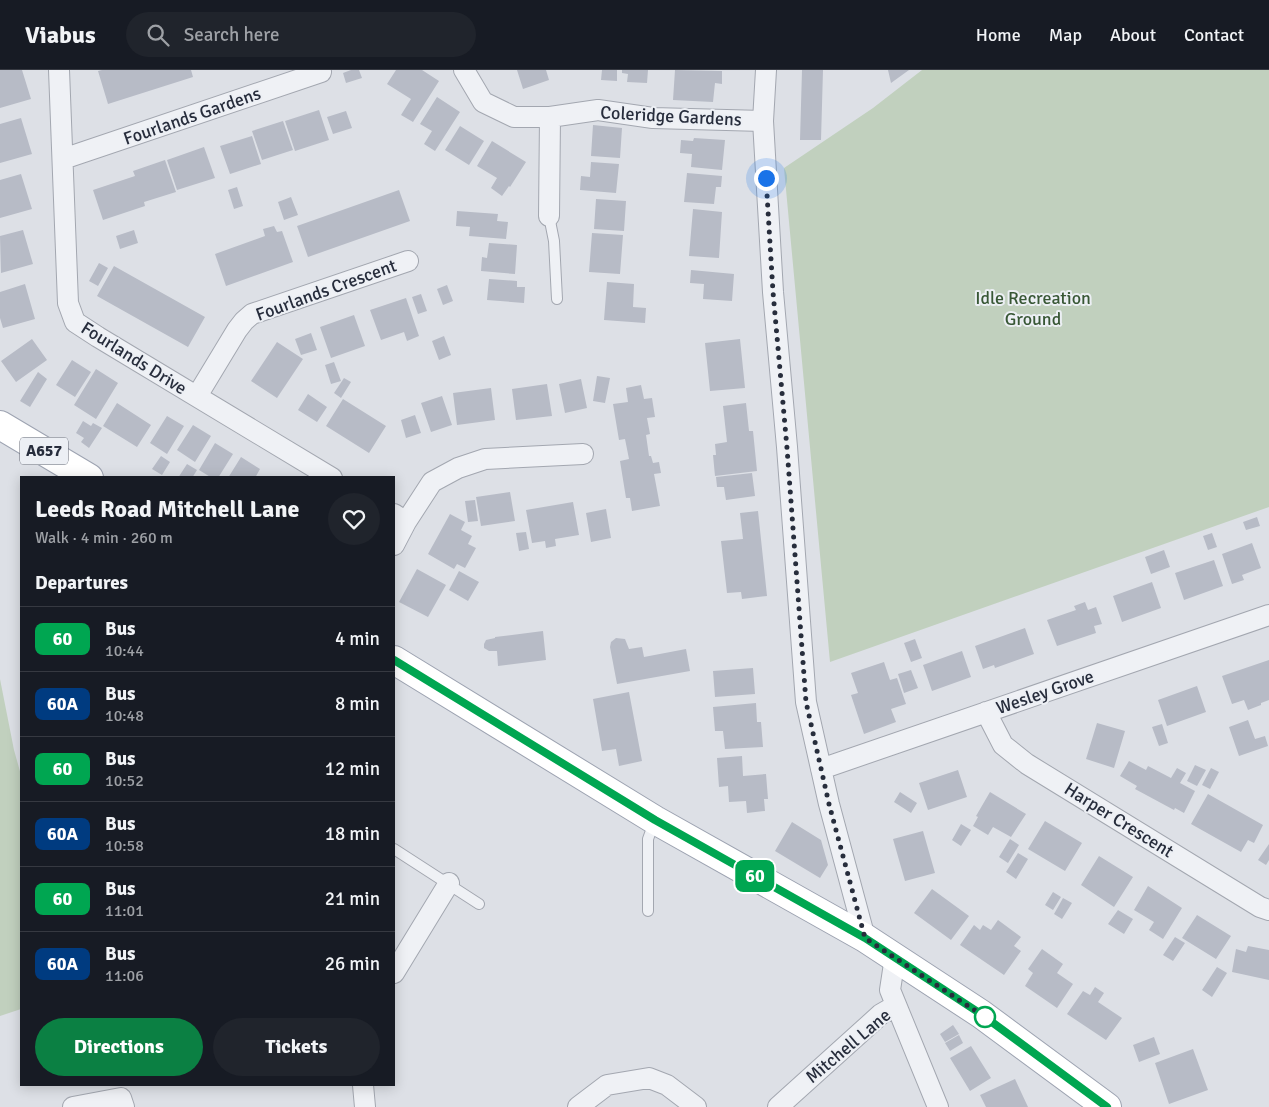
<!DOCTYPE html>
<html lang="en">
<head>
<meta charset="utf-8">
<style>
	:root { --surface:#171b24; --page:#20242c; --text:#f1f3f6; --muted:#9ea1a6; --line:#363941; --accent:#0b8043 }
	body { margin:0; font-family:Signika,sans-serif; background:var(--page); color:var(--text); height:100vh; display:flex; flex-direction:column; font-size:19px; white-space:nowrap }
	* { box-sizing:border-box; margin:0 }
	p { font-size:16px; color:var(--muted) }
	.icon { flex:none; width:28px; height:28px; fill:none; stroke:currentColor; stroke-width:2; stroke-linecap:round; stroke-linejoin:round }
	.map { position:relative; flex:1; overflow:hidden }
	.sheet { position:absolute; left:20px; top:406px; width:375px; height:610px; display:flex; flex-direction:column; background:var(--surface); border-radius:0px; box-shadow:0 2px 12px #0003 }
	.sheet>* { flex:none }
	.badge { padding:0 10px; border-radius:8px; font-size:18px; line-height:32px }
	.you { position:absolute; width:25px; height:25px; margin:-12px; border:4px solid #fff; border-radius:50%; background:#1a73e8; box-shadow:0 0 0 8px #1a73e833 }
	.map>.badge { position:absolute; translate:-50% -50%; box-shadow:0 0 0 2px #fff }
	h2 { padding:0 15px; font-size:19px; line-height:45px }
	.round { display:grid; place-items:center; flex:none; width:52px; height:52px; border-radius:26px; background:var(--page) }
	.headline { display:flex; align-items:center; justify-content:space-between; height:85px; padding:0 15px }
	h1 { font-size:24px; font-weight:800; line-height:38px }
	.cta { display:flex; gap:10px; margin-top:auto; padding:10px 15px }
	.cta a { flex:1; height:58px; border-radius:30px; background:var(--accent); color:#fff; font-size:20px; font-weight:800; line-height:58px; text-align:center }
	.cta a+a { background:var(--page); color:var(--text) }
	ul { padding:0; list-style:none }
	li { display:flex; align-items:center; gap:15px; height:65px; padding:0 15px; border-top:1px solid var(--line) }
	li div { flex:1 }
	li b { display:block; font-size:19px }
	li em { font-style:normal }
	li .badge { min-width:55px; font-weight:700; text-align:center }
	header { display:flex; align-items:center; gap:30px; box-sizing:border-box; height:70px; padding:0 25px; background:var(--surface); border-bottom:1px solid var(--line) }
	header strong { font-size:24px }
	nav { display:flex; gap:28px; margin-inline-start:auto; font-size:18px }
	.search { width:350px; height:45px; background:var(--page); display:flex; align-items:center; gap:12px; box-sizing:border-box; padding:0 18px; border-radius:28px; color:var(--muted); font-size:19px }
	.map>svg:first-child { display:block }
	.green { fill:#c1d0be }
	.building { fill:#b7bbc6 }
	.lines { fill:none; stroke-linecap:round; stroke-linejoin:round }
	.lane-casing { stroke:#a3a7b0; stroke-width:12 }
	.street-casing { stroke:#a3a7b0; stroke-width:22 }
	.primary-casing { stroke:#9da3b1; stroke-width:30 }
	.lane { stroke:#eff1f5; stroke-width:10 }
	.street { stroke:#eff1f5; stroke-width:20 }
	.primary { stroke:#fff; stroke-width:28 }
	.line-casing { stroke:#fff; stroke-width:11 }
	.line { stroke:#00a651; stroke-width:8 }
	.walk { stroke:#272d3c; stroke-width:5; stroke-dasharray:0 9 }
	.stop-dot { fill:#fff; stroke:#00a651; stroke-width:2.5 }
	.labels { text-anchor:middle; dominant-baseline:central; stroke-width:4; stroke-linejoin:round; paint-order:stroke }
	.shield { fill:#eceff4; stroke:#626773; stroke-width:1 }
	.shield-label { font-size:16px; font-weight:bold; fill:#272d3c }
	.street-label { font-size:18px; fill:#272d3c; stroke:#eceff4 }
	.park-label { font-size:18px; fill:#385735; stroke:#eceff4 }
</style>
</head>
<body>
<header>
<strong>Viabus</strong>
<div class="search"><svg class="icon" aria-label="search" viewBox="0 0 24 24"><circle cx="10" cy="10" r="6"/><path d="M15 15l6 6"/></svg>Search here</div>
<nav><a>Home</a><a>Map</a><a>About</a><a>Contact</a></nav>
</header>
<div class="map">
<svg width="1269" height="1037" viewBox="0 0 1269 1037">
	<rect width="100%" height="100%" fill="#dde0e6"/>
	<path class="green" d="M922 0H1269V437L830 592 784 98 873 38Z
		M0 609 14 680 21 705V939L0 946Z"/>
	<path class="building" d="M0 0H22L31 29 0 38Z
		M102 0H191L193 7 108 34 98 1Z
		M351 0H359L362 8 346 13 343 3Z
		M396 0H422L439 11 413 52 401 45 411 29 387 14Z
		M517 0H546L549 10 523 19Z
		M602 0H617V11L601 10Z
		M622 0H648L647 13 627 12 628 4 622 3Z
		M675 0 722 1V14L715 13 713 32 673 30Z
		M802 0H823L821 70H800Z
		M888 0H909L891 13Z
		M437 27 460 42 435 81 424 74 432 61 420 54Z
		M319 40 329 70 295 81 285 51Z
		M346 41 352 58 333 64 327 47Z
		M21 48 32 84 0 93V54Z
		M283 51 293 80 262 90 252 61Z
		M593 55 622 58 620 88 591 86Z
		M460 56 484 71 469 95 445 80Z
		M252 66 261 94 230 104 220 76Z
		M694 68 725 70 722 100 691 97 692 84 680 83 681 70 693 71Z
		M492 71 526 92 510 117 509 116 502 126 491 118 497 108 477 96Z
		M204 77 215 108 177 120 167 90Z
		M165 90 176 122 144 132 145 136 103 150 93 120 135 106 133 101Z
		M591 92 619 94 616 123 580 120 581 106 590 107Z
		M687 103 722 106 721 117H716L714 134 684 132Z
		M21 104 32 139 0 148V110Z
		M237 117 243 136 234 139 228 120Z
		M399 120 410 151 308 187 297 156Z
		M291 127 298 145 284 150 278 132Z
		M596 129 626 131 624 161 594 159Z
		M693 139 722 142 719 188 689 186Z
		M457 141 498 144 497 151 508 152 506 169 469 166 470 157 456 156Z
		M274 156 277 162 282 161 293 192 226 216 215 184 265 166 263 159Z
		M23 160 33 194 1 203 0 166Z
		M134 160 138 173 120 179 116 166Z
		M592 163 623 165 620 204 589 202Z
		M489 173 517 175 515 204 481 201 482 187 487 188Z
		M99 193 108 198 98 216 89 211Z
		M114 196 205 247 188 277 97 226Z
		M691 200 734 204 732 231 703 229 704 214 690 213Z
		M489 209 517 211V217H525L524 233 487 230Z
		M607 212 634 214 633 237 646 238 645 253 604 250Z
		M25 214 35 249 3 258 0 248V222Z
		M447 215 453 231 443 235 437 219Z
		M421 224 427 241 418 244 412 227Z
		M406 228 419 266 407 271 404 262 381 270 370 240Z
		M354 245 365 276 331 288 320 257Z
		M311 263 317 280 301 285 295 269Z
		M444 266 451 285 439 290 432 271Z
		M32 269 47 290 16 312 1 291Z
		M740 269 745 318 710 321 705 273Z
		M277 272 303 289 277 328 251 311Z
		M72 290 91 302 75 327 56 315Z
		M334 292 341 311 331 314 325 295Z
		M96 299 118 313 96 349 74 335Z
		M38 302 47 309 30 337 20 331Z
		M597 306 610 308 605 333 593 331Z
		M344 308 351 312 341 328 334 323Z
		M581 309 587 338 565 343 559 314Z
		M547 314 552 346 516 350 512 319Z
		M641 315 644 329 652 328 655 347 647 348 650 364 646 365 649 386H651L653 393 659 392 661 403 654 404 660 436 632 441 630 428H626L620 391 629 389 625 369 619 370 613 334 628 332 626 318Z
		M491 318 495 350 457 355 453 323Z
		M308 324 327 337 317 352 298 340Z
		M442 326 452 355 431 362 421 333Z
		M343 329 386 356 369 383 326 356Z
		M117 333 151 355 137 377 103 356Z
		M746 333 749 361H753L757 401 715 406 713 385H716L715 374 727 372 723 336Z
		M415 345 421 363 406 368 401 350Z
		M167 346 184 356 167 384 150 373Z
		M83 351 91 356 93 353 102 358 89 378 81 372 84 368 76 363Z
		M193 355 211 366 195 392 177 380Z
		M215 373 233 384 218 408H212L199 400Z
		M161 386 170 392 162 405 152 399Z
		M241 387 260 399 255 408H228Z
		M187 394 197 400 192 408H178Z
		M752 403 755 426 726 430 724 417H717L716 407Z
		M510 422 515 451 481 456 476 427Z
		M475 430 478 451 468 452 465 431Z
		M573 432 579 465 555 469 556 476 546 478 545 471 532 473 526 440Z
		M606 439 611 468 591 472 586 443Z
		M758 441 767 526 742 529 741 522 727 523 721 471 743 469 740 443Z
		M450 444 465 452 461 460 472 466 468 474 476 478 465 498 457 494 454 499 428 484Z
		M1257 447 1260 456 1246 460 1243 452Z
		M526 462 529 479 519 481 516 463Z
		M1212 463 1217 477 1208 480 1203 466Z
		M1252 473 1261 498 1242 505 1244 510 1232 514 1222 484Z
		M1164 480 1170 497 1151 504 1145 487Z
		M1214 490 1223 516 1184 530 1175 503Z
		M417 499 446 515 428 547 399 532Z
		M459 501 479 512 468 531 449 520Z
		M1152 512 1161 538 1122 552 1113 526Z
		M1085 532 1088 540 1096 537 1102 554 1094 556 1096 563 1057 576 1047 550 1076 540 1074 536Z
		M1025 558 1034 584 995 598 994 595 983 599 975 576Z
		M543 561 546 590 498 596 497 581H489L484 578V574L486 570 495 568V567Z
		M616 568 625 569 629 579 642 577 644 587 686 579 690 601 617 614 610 577 611 572Z
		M915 569 922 588 911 592 904 573Z
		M962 581 971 607 932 621 923 595Z
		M1269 590V630L1261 633V635L1248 640 1244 630 1232 634 1222 606Z
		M884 592 890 610 897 608 906 634 891 639 896 652 864 664 851 625 858 623 851 603Z
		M753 598 755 624 715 627 713 601Z
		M911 600 918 618 904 623 898 604Z
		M1197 616 1206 642 1167 656 1158 630Z
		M629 622 642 691 619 696 616 679 602 681 593 629Z
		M756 633 757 652H761L763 677 725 679 723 661H715L713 637Z
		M1248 650 1255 669 1265 666 1268 676 1239 686 1229 657Z
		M1097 653 1125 661 1114 698 1086 689Z
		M1162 654 1168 673 1159 676 1152 657Z
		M742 686 743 706 766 704 768 729H764L765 741 747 743 746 731 729 732 728 716 719 717 717 688Z
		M1129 691 1146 700 1148 696 1171 708 1177 698 1186 703 1180 713 1195 721 1184 743 1175 738 1174 740 1135 719 1137 716 1120 706Z
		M1195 695 1206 700 1197 716 1187 711Z
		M1211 698 1219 702 1210 719 1202 715Z
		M958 700 967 727 928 740 919 713Z
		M900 722 917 733 911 743 894 732Z
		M990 722 1026 744 1011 767 993 757 988 765 973 756 978 747 976 746Z
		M1208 724 1263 755 1254 773 1248 770 1241 782 1191 754Z
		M1045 751 1082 773 1065 801 1028 779Z
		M792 752 821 770 828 795 820 808 775 781Z
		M961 754 971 760 961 776 952 770Z
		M923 761 935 803 905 811 893 769Z
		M1010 769 1019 775 1008 793 999 787Z
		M1269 774V790L1266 795 1258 790Z
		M1018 783 1028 789 1016 809 1006 802Z
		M1099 786 1133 807 1114 837 1081 815Z
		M1148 816 1182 838 1163 869 1149 860 1154 852 1134 840Z
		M932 819 969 846 951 870 914 843Z
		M1053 822 1061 827 1053 840 1045 835Z
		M1063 828 1072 833 1062 849 1054 844Z
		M1118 840 1133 849 1124 864 1108 854Z
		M1197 845 1231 866 1216 889 1182 868Z
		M998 850 1021 867 1014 876 1021 881 1004 905 960 875 974 855 980 860 983 855 991 860Z
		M1175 867 1185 873 1173 891 1163 885Z
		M1248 876 1269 880V910L1232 902 1236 879 1246 882Z
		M1042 879 1063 894 1057 903 1073 914 1057 938 1025 916 1033 903 1028 899Z
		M1217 897 1227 903 1212 927 1202 920Z
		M1095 917 1104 923 1098 932 1122 948 1106 970 1067 944 1083 921 1090 925Z
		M953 955 959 964 945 972 940 964Z
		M959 965 963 973 950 981 945 973Z
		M1154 967 1160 984 1139 992 1133 975Z
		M971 976 991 1008 970 1021 950 988Z
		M1193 979 1208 1020 1169 1034 1155 993Z
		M1015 1009 1028 1037H986L980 1025Z"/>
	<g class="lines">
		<defs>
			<path id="lane" d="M549 146 554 171 557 229
				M394 779 479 834
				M648 841V769L655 750"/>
			<path id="street" d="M59 0 68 233 75 252 98 267 332 408
				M464 0 483 32 514 47H550L598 40 653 48 763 51
				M766 0 763 51 773 222 787 377 806 632 829 734 865 868
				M63 89 321 2
				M549 146 550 47
				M197 326 237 260 244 251 252 244 408 191
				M394 444 406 452 394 475
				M406 452 432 412 458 398 485 389 583 384
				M986 642 1003 675 1027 694 1260 837 1269 840
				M821 699 1269 545
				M895 887 890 920 938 1037
				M394 903 449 813
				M363 1015 365 1037
				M73 1037 121 1028 124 1037
				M578 1037 607 1015 649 1008 667 1015 696 1037
				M778 1037 881 944 895 936"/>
			<path id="primary" d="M0 355 89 408
				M394 590 655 750 865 868 981 944 1107 1037"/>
		</defs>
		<use href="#lane" class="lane-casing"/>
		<use href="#street" class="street-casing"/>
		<use href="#primary" class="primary-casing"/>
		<use href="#lane" class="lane"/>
		<use href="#street" class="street"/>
		<use href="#primary" class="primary"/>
	</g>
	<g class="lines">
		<defs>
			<path id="line" d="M394 590 655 750 865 868 981 944 1107 1037"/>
		</defs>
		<use href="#line" class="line-casing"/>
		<use href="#line" class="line"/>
		<path class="walk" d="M766 108 773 222 787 378 806 632 829 734 865 868 985 947"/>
	</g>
	<circle class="stop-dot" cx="985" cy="947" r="10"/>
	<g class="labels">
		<rect class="shield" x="20" y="367.5" width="48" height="27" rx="4"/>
		<g class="shield-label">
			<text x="44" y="381">A657</text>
		</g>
		<g class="street-label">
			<text transform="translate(192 46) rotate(-19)">Fourlands Gardens</text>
			<text transform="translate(671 46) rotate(3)">Coleridge Gardens</text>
			<text transform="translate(326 220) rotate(-20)">Fourlands Crescent</text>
			<text transform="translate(134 288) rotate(32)">Fourlands Drive</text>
			<text transform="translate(1045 622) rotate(-19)">Wesley Grove</text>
			<text transform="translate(1119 750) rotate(32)">Harper Crescent</text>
			<text transform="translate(848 976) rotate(-40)">Mitchell Lane</text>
		</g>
		<g class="park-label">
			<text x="1033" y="228">Idle Recreation<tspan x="1033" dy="21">Ground</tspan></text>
		</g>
	</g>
</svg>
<div class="you" style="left:766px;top:108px"></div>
<b class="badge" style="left:755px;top:806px;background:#00a651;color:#fff">60</b>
<section class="sheet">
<div class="headline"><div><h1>Leeds Road Mitchell Lane</h1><p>Walk · 4 min · 260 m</p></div><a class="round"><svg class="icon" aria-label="heart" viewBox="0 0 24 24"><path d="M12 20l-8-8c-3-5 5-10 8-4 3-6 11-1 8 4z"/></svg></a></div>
<h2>Departures</h2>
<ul>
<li><span class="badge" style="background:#00a651;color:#fff">60</span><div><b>Bus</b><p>10:44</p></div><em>4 min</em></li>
<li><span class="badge" style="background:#003b80;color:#fff">60A</span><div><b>Bus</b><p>10:48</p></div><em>8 min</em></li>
<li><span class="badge" style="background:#00a651;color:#fff">60</span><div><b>Bus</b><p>10:52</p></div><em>12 min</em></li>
<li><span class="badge" style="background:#003b80;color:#fff">60A</span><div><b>Bus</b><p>10:58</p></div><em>18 min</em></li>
<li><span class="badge" style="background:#00a651;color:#fff">60</span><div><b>Bus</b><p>11:01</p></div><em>21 min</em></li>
<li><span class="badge" style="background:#003b80;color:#fff">60A</span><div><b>Bus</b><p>11:06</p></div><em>26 min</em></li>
</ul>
<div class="cta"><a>Directions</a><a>Tickets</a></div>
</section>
</div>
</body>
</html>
